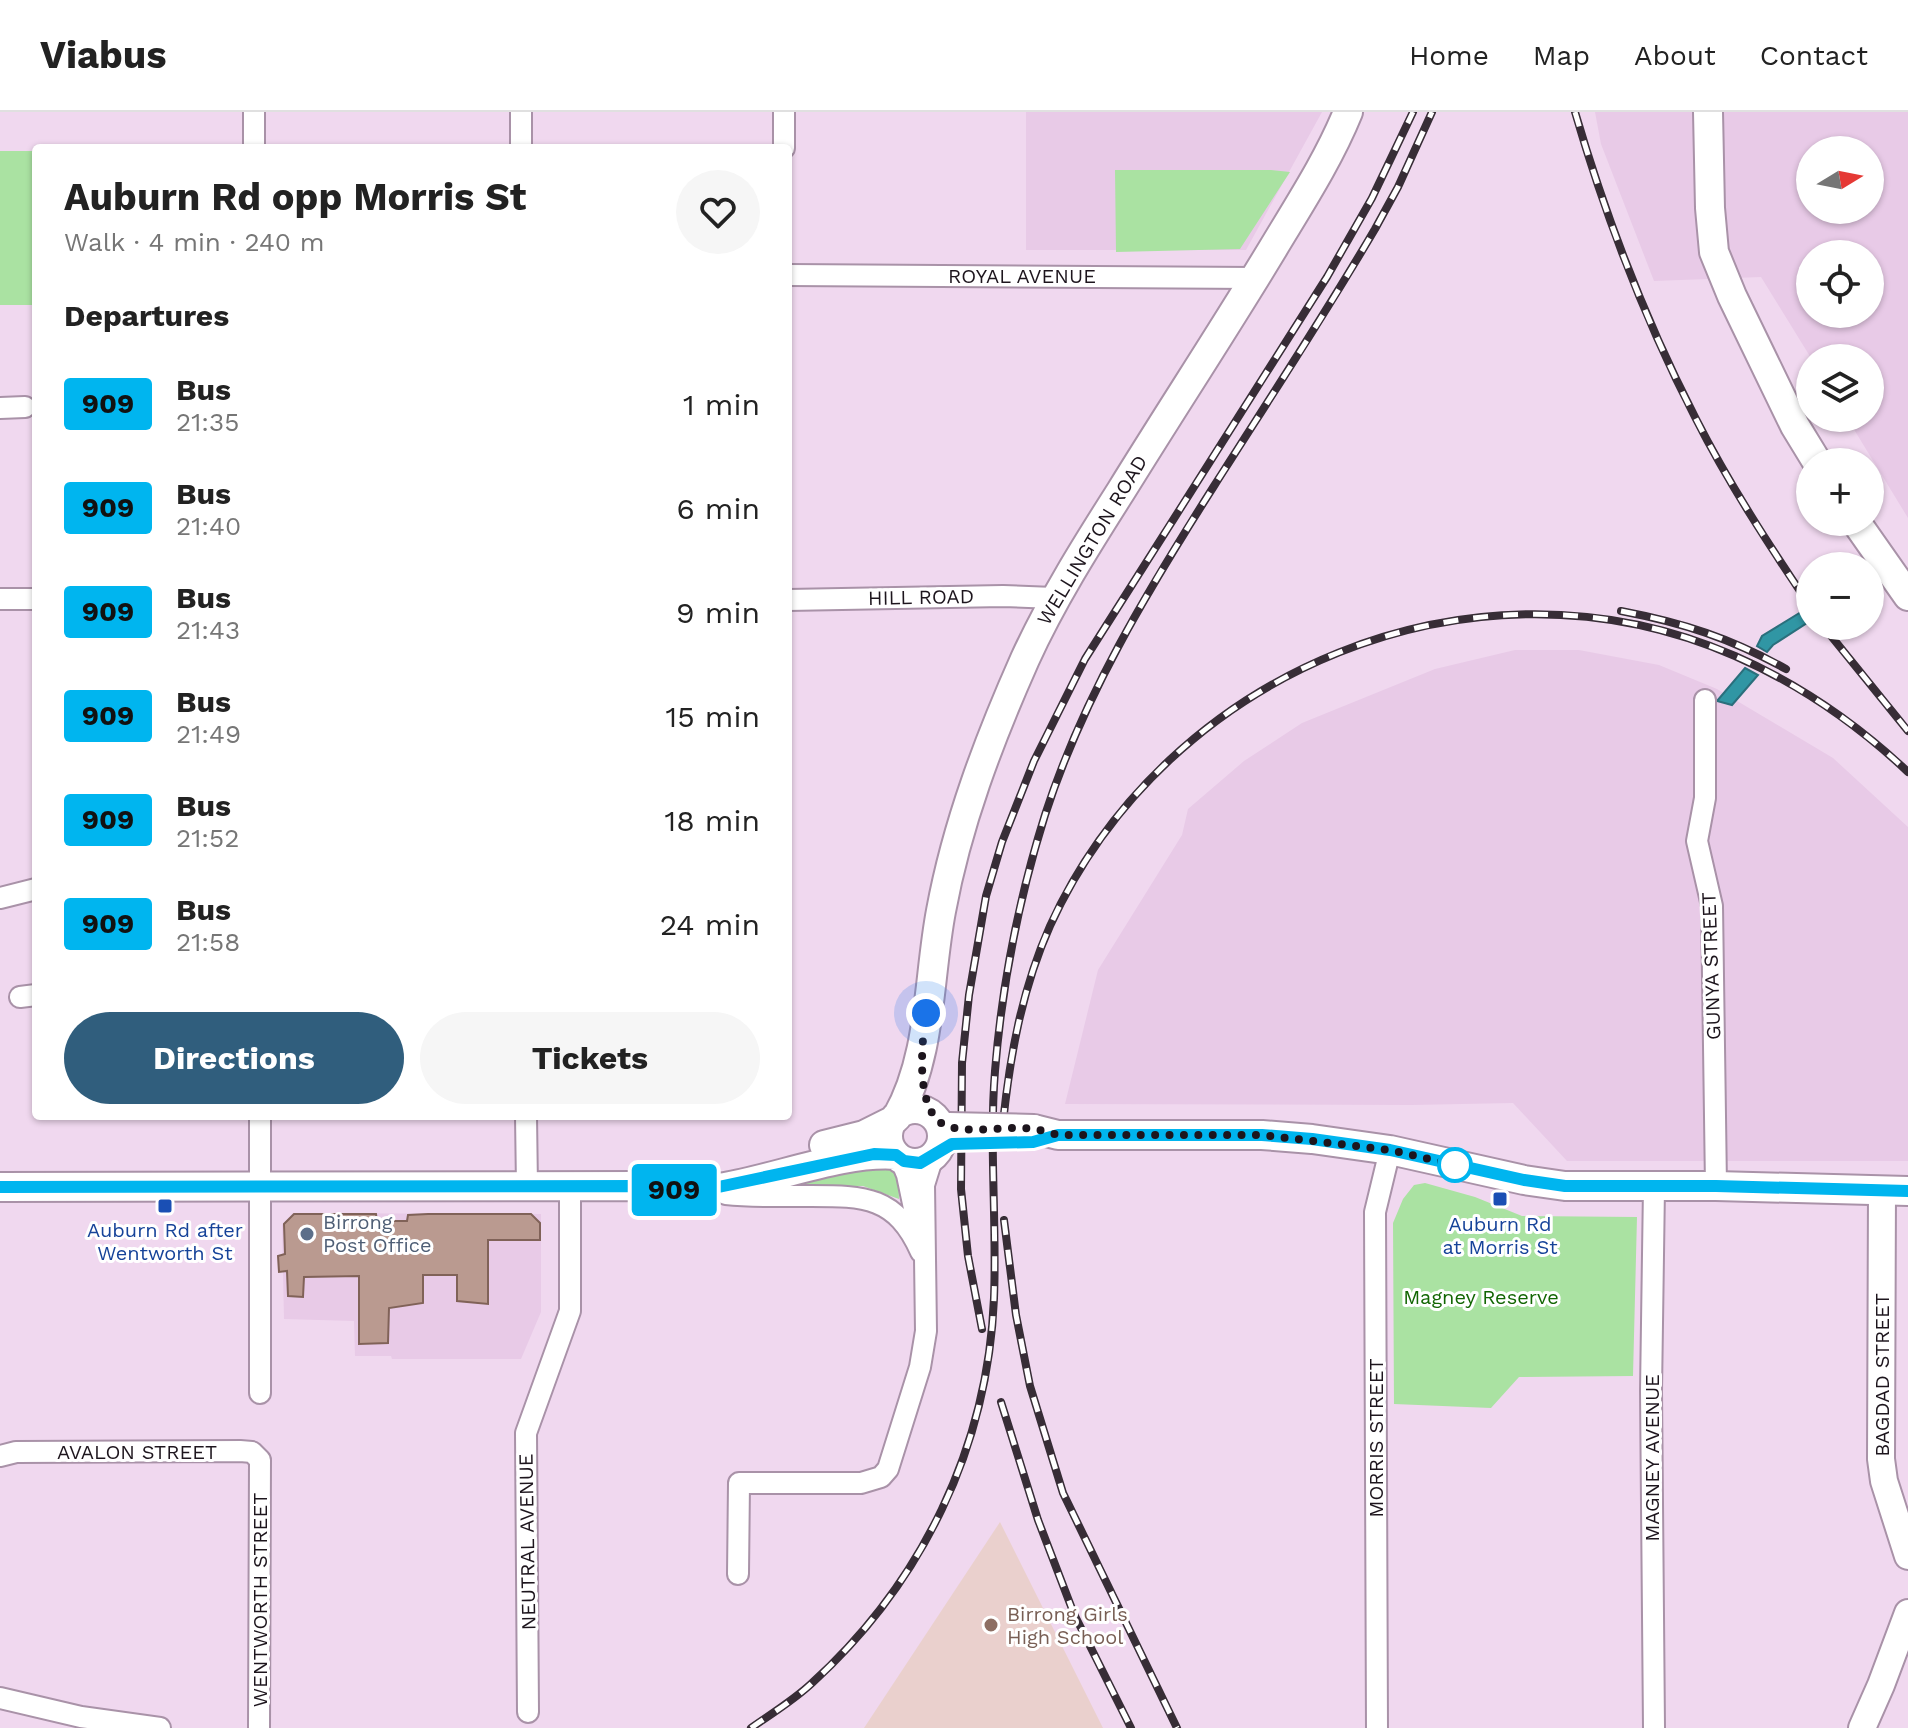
<!DOCTYPE html>
<html lang="en">
<head>
<meta charset="utf-8">
<style>
	:root { --surface:#fff; --page:#f6f6f6; --text:#222; --muted:#767676; --line:#e0e0e0; --accent:#305e7d }
	body { margin:0; font-family:"Work Sans",sans-serif; background:var(--page); color:var(--text); height:100vh; display:flex; flex-direction:column; font-size:30px; white-space:nowrap }
	* { box-sizing:border-box; margin:0 }
	p { font-size:26px; color:var(--muted) }
	.icon { flex:none; width:44px; height:44px; fill:none; stroke:currentColor; stroke-width:2; stroke-linecap:round; stroke-linejoin:round }
	.map { position:relative; flex:1; overflow:hidden }
	.panel { position:absolute; left:32px; top:32px; width:760px; height:976px; display:flex; flex-direction:column; background:var(--surface); border-radius:8px; box-shadow:0 2px 6px #0004 }
	.panel>* { flex:none }
	.badge { padding:0 16px; border-radius:6px; font-size:28px; line-height:52px }
	.needle { width:52px; rotate:80deg }
	.controls { position:absolute; left:1796px; top:24px; display:grid; gap:16px }
	.controls a { display:grid; place-items:center; width:88px; height:88px; border-radius:50%; background:var(--surface); box-shadow:0 2px 6px #0004; font-size:40px }
	.you { position:absolute; width:40px; height:40px; margin:-20px; border:6px solid #fff; border-radius:50%; background:#1a73e8; box-shadow:0 0 0 12px #1a73e833 }
	.map>.badge { position:absolute; translate:-50% -50%; box-shadow:0 0 0 4px #fff }
	h2 { padding:0 32px; font-size:30px; line-height:72px }
	.round { display:grid; place-items:center; flex:none; width:84px; height:84px; border-radius:42px; background:var(--page) }
	.overview { display:flex; align-items:center; justify-content:space-between; height:136px; padding:0 32px }
	h1 { font-size:38px; font-weight:700; line-height:60px }
	.primary-button { display:flex; gap:16px; margin-top:auto; padding:16px 32px }
	.primary-button a { flex:1; height:92px; border-radius:48px; background:var(--accent); color:#fff; font-size:32px; font-weight:700; line-height:92px; text-align:center }
	.primary-button a+a { background:var(--page); color:var(--text) }
	ul { padding:0; list-style:none }
	li { display:flex; align-items:center; gap:24px; height:104px; padding:0 32px }
	li div { flex:1 }
	li b { display:block; font-size:30px }
	li em { font-style:normal }
	li .badge { min-width:88px; font-weight:700; text-align:center }
	header { display:flex; align-items:center; gap:48px; box-sizing:border-box; height:112px; padding:0 40px; background:var(--surface); border-bottom:2px solid var(--line) }
	header strong { font-size:38px }
	nav { display:flex; gap:44px; margin-inline-start:auto; font-size:28px }
	.map>svg:first-child { display:block }
	.built { fill:#e8cae7; fill-rule:evenodd }
	.education { fill:#ead0cd }
	.green { fill:#aae2a2 }
	.water { fill:#3096a4; stroke:#2a6f7c; stroke-width:2 }
	.building { fill:#ba9a90; stroke:#806258; stroke-width:2 }
	.lines { fill:none; stroke-linecap:round; stroke-linejoin:round }
	.minor-casing { stroke:#a992a8; stroke-width:24 }
	.tertiary-casing { stroke:#a992a8; stroke-width:30 }
	.secondary-casing { stroke:#a992a8; stroke-width:32 }
	.minor { stroke:#fff; stroke-width:20 }
	.tertiary { stroke:#fff; stroke-width:26 }
	.secondary { stroke:#fff; stroke-width:28 }
	.rail-casing { stroke:#372d36; stroke-width:8 }
	.rail { stroke:#fff; stroke-width:5; stroke-dasharray:15; stroke-linecap:butt }
	.secondary-bridge-casing { stroke:#a992a8; stroke-width:32; stroke-linecap:butt }
	.secondary-bridge { stroke:#fff; stroke-width:28 }
	.line-casing { stroke:#fff; stroke-width:18 }
	.line { stroke:#00b5ef; stroke-width:12 }
	.walk { stroke:#1d151d; stroke-width:8; stroke-dasharray:0 14.4 }
	.stop-dot { fill:#fff; stroke:#00b5ef; stroke-width:4 }
	.transit-dot { fill:#1a4fb4; stroke:#fff; stroke-width:3 }
	.service-dot { fill:#5c6f8a; stroke:#fff; stroke-width:3 }
	.education-dot { fill:#8d6e63; stroke:#fff; stroke-width:3 }
	.labels { text-anchor:middle; dominant-baseline:central; stroke-width:6; stroke-linejoin:round; paint-order:stroke }
	.street-label { font-size:20px; fill:#1d151d; stroke:#fff }
	.service-label { font-size:20px; fill:#4e5e75; stroke:#fff; text-anchor:start }
	.transit-label { font-size:20px; fill:#164399; stroke:#fff }
	.park-label { font-size:20px; fill:#126603; stroke:#fff }
	.education-label { font-size:20px; fill:#785e54; stroke:#fff; text-anchor:start }
</style>
</head>
<body>
<header>
<strong>Viabus</strong>
<nav><a>Home</a><a>Map</a><a>About</a><a>Contact</a></nav>
</header>
<div class="map">
<svg width="1908" height="1616" viewBox="0 0 1908 1616">
	<rect width="100%" height="100%" fill="#f0d8ef"/>
	<path class="built" d="M1026 0H1322L1246 138H1026Z
		M1595 0H1908V406L1847 306H1870V246H1811L1761 165 1654 169 1601 32ZM1810 38H1870V98H1810ZM1810 142H1870V202H1810Z
		M1515 538H1579L1659 553 1717 577 1833 646 1908 715V1049H1567L1513 991 1412 993 1065 992 1098 858 1182 723 1188 697 1244 649 1302 611 1435 557Z
		M293 1101 541 1102V1200L521 1247H392L391 1244H355L354 1209 284 1207 282 1113Z"/>
	<path class="education" d="M1000 1410 1103 1616H864Z"/>
	<path class="green" d="M0 39H36V193H0Z
		M1115 58H1271L1290 60 1240 137 1116 140Z
		M884 1049 898 1059 899 1087 863 1074H775Z
		M1425 1071 1475 1085 1522 1104 1637 1105 1633 1264 1519 1265 1491 1296 1394 1292 1393 1111 1403 1087 1414 1073Z"/>
	<path class="water" d="M1806 497 1810 509 1773 533 1767 540 1757 534 1762 524Z
		M1745 556 1758 563 1732 593 1717 589Z"/>
	<path class="building" d="M294 1102H376L377 1109H407L408 1103 428 1102H531L540 1111V1128H488V1192L457 1189V1163H423V1191L389 1196 388 1231 359 1232V1164L304 1165 303 1185 288 1184 287 1159 279 1160 278 1144 285 1142 284 1112Z"/>
	<g class="lines">
		<defs>
			<path id="minor" d="M521 0V36
				M784 0V36
				M254 36V0
				M788 163 1255 166
				M0 296 25 295
				M0 487H36
				M788 488 1003 484 1054 486
				M1705 588V686L1697 729 1712 794 1716 1074
				M0 786 36 777
				M20 885 36 883
				M260 1004V1281
				M526 1004 527 1075
				M900 1046 907 1063 916 1106
				M1654 1075 1651 1279 1654 1616
				M726 1082C753 1085 780 1084 808 1084 863 1084 896 1083 921 1140
				M0 1344 16 1340 240 1339 252 1340 260 1348 259 1616
				M738 1462 739 1371H861L881 1365 888 1357 920 1255 926 1219 924 1073 933 1044
				M0 1586 81 1605 160 1616
				M528 1600 526 1321 570 1199V1075
				M1377 1616 1375 1100 1390 1038"/>
			<path id="tertiary" d="M1882 1079 1881 1347 1884 1369 1908 1444
				M1862 1616 1881 1573 1908 1501"/>
			<path id="secondary" d="M1708 0 1710 96 1714 140 1732 184 1795 314 1817 350
				M1856 410 1908 484
				M888 1024a27 27 0 1 1 54 0a27 27 0 1 1-54 0Z
				M897 1005C932 943 928 867 941 799 957 712 989 628 1025 547 1052 488 1086 434 1121 379 1171 298 1223 219 1272 138 1299 93 1328 49 1348 0
				M1034 1017 1058 1023H1262L1312 1027 1390 1038 1524 1068 1565 1074H1716L1908 1079
				M824 1033 864 1023 894 1008
				M0 1075 644 1074C672 1076 697 1080 725 1075 778 1066 844 1039 896 1043"/>
		</defs>
		<use href="#minor" class="minor-casing"/>
		<use href="#tertiary" class="tertiary-casing"/>
		<use href="#secondary" class="secondary-casing"/>
		<use href="#minor" class="minor"/>
		<use href="#tertiary" class="tertiary"/>
		<use href="#secondary" class="secondary"/>
		<defs>
			<path id="rail" d="M1575 0C1606 106 1645 208 1696 307 1729 372 1769 433 1810 494
				M1621 499C1684 511 1730 526 1786 557
				M1823 514 1908 619
				M1003 1011C1010 943 1022 877 1050 814 1166 559 1475 430 1735 544 1799 572 1857 612 1908 660
				M1004 1108 1016 1203 1030 1274 1063 1381 1177 1616
				M982 1217 968 1144 961 1077 962 951 969 883 986 784 1002 730 1034 649 1085 547 1327 165 1372 86 1413 0
				M1001 1290 1038 1408 1074 1502 1131 1616
				M751 1616C771 1602 794 1588 812 1571 922 1471 988 1335 994 1186 997 1110 989 1034 995 959 1002 872 1019 786 1045 703 1083 585 1148 478 1214 374 1268 289 1324 204 1375 117L1398 75 1432 0"/>
		</defs>
		<use href="#rail" class="rail-casing"/>
		<use href="#rail" class="rail"/>
		<defs>
			<path id="secondary-bridge" d="M949 1015 1034 1017"/>
		</defs>
		<use href="#secondary-bridge" class="secondary-bridge-casing"/>
		<use href="#secondary-bridge" class="secondary-bridge"/>
	</g>
	<g class="lines">
		<defs>
			<path id="line" d="M0 1075 644 1074 686 1079 709 1077 874 1042 896 1043 904 1049 920 1051 952 1032 1033 1030 1058 1023H1262L1312 1027 1390 1038 1524 1068 1565 1074H1716L1908 1079"/>
		</defs>
		<use href="#line" class="line-casing"/>
		<use href="#line" class="line"/>
		<path class="walk" d="M926 901C922 930 912 1010 954 1016 980 1021 1008 1013 1034 1017 1042 1018 1050 1021 1058 1023H1262L1390 1038 1460 1054 1455 1053"/>
	</g>
	<circle class="stop-dot" cx="1455" cy="1053" r="16"/>
	<g class="transit-dot">
		<rect x="1492" y="1079" width="16" height="16" rx="4"/>
		<rect x="157" y="1086" width="16" height="16" rx="4"/>
	</g>
	<circle class="service-dot" cx="307" cy="1122" r="8"/>
	<circle class="education-dot" cx="991" cy="1513" r="8"/>
	<g class="labels">
		<g class="street-label">
			<text x="1022" y="164">ROYAL AVENUE</text>
			<text transform="translate(1092 428) rotate(-59)">WELLINGTON ROAD</text>
			<text transform="translate(921 485) rotate(-1)">HILL ROAD</text>
			<text transform="translate(1711 854) rotate(-92)">GUNYA STREET</text>
			<text transform="translate(1882 1263) rotate(-90)">BAGDAD STREET</text>
			<text transform="translate(1376 1326) rotate(-90)">MORRIS STREET</text>
			<text x="137" y="1340">AVALON STREET</text>
			<text transform="translate(1652 1346) rotate(-90)">MAGNEY AVENUE</text>
			<text transform="translate(527 1430) rotate(-91)">NEUTRAL AVENUE</text>
			<text transform="translate(260 1488) rotate(-90)">WENTWORTH STREET</text>
		</g>
		<g class="service-label">
			<text x="323" y="1110">Birrong<tspan x="323" dy="23">Post Office</tspan></text>
		</g>
		<g class="transit-label">
			<text x="1500" y="1112">Auburn Rd<tspan x="1500" dy="23">at Morris St</tspan></text>
			<text x="165" y="1118">Auburn Rd after<tspan x="165" dy="23">Wentworth St</tspan></text>
		</g>
		<g class="park-label">
			<text x="1481" y="1185">Magney Reserve</text>
		</g>
		<g class="education-label">
			<text x="1007" y="1502">Birrong Girls<tspan x="1007" dy="23">High School</tspan></text>
		</g>
	</g>
</svg>
<div class="controls">
<a><svg class="needle" viewBox="-14 -14 28 28"><path d="M0-13l5 13h-10z" fill="#e53935"/><path d="M0 13l5-13h-10z" fill="#767676"/></svg></a>
<a><svg class="icon" aria-label="locate" viewBox="0 0 24 24"><circle cx="12" cy="12" r="6"/><path d="M12 2v4M12 18v4M2 12h4M18 12h4"/></svg></a>
<a><svg class="icon" aria-label="layers" viewBox="0 0 24 24"><path d="M12 4l9 5-9 5-9-5zM3 14l9 5 9-5"/></svg></a>
<a>+</a>
<a>−</a>
</div>
<div class="you" style="left:926px;top:901px"></div>
<b class="badge" style="left:674px;top:1078px;background:#00b5ef;color:#111">909</b>
<section class="panel">
<div class="overview"><div><h1>Auburn Rd opp Morris St</h1><p>Walk · 4 min · 240 m</p></div><a class="round"><svg class="icon" aria-label="heart" viewBox="0 0 24 24"><path d="M12 20l-8-8c-3-5 5-10 8-4 3-6 11-1 8 4z"/></svg></a></div>
<h2>Departures</h2>
<ul>
<li><span class="badge" style="background:#00b5ef;color:#111">909</span><div><b>Bus</b><p>21:35</p></div><em>1 min</em></li>
<li><span class="badge" style="background:#00b5ef;color:#111">909</span><div><b>Bus</b><p>21:40</p></div><em>6 min</em></li>
<li><span class="badge" style="background:#00b5ef;color:#111">909</span><div><b>Bus</b><p>21:43</p></div><em>9 min</em></li>
<li><span class="badge" style="background:#00b5ef;color:#111">909</span><div><b>Bus</b><p>21:49</p></div><em>15 min</em></li>
<li><span class="badge" style="background:#00b5ef;color:#111">909</span><div><b>Bus</b><p>21:52</p></div><em>18 min</em></li>
<li><span class="badge" style="background:#00b5ef;color:#111">909</span><div><b>Bus</b><p>21:58</p></div><em>24 min</em></li>
</ul>
<div class="primary-button"><a>Directions</a><a>Tickets</a></div>
</section>
</div>
</body>
</html>
